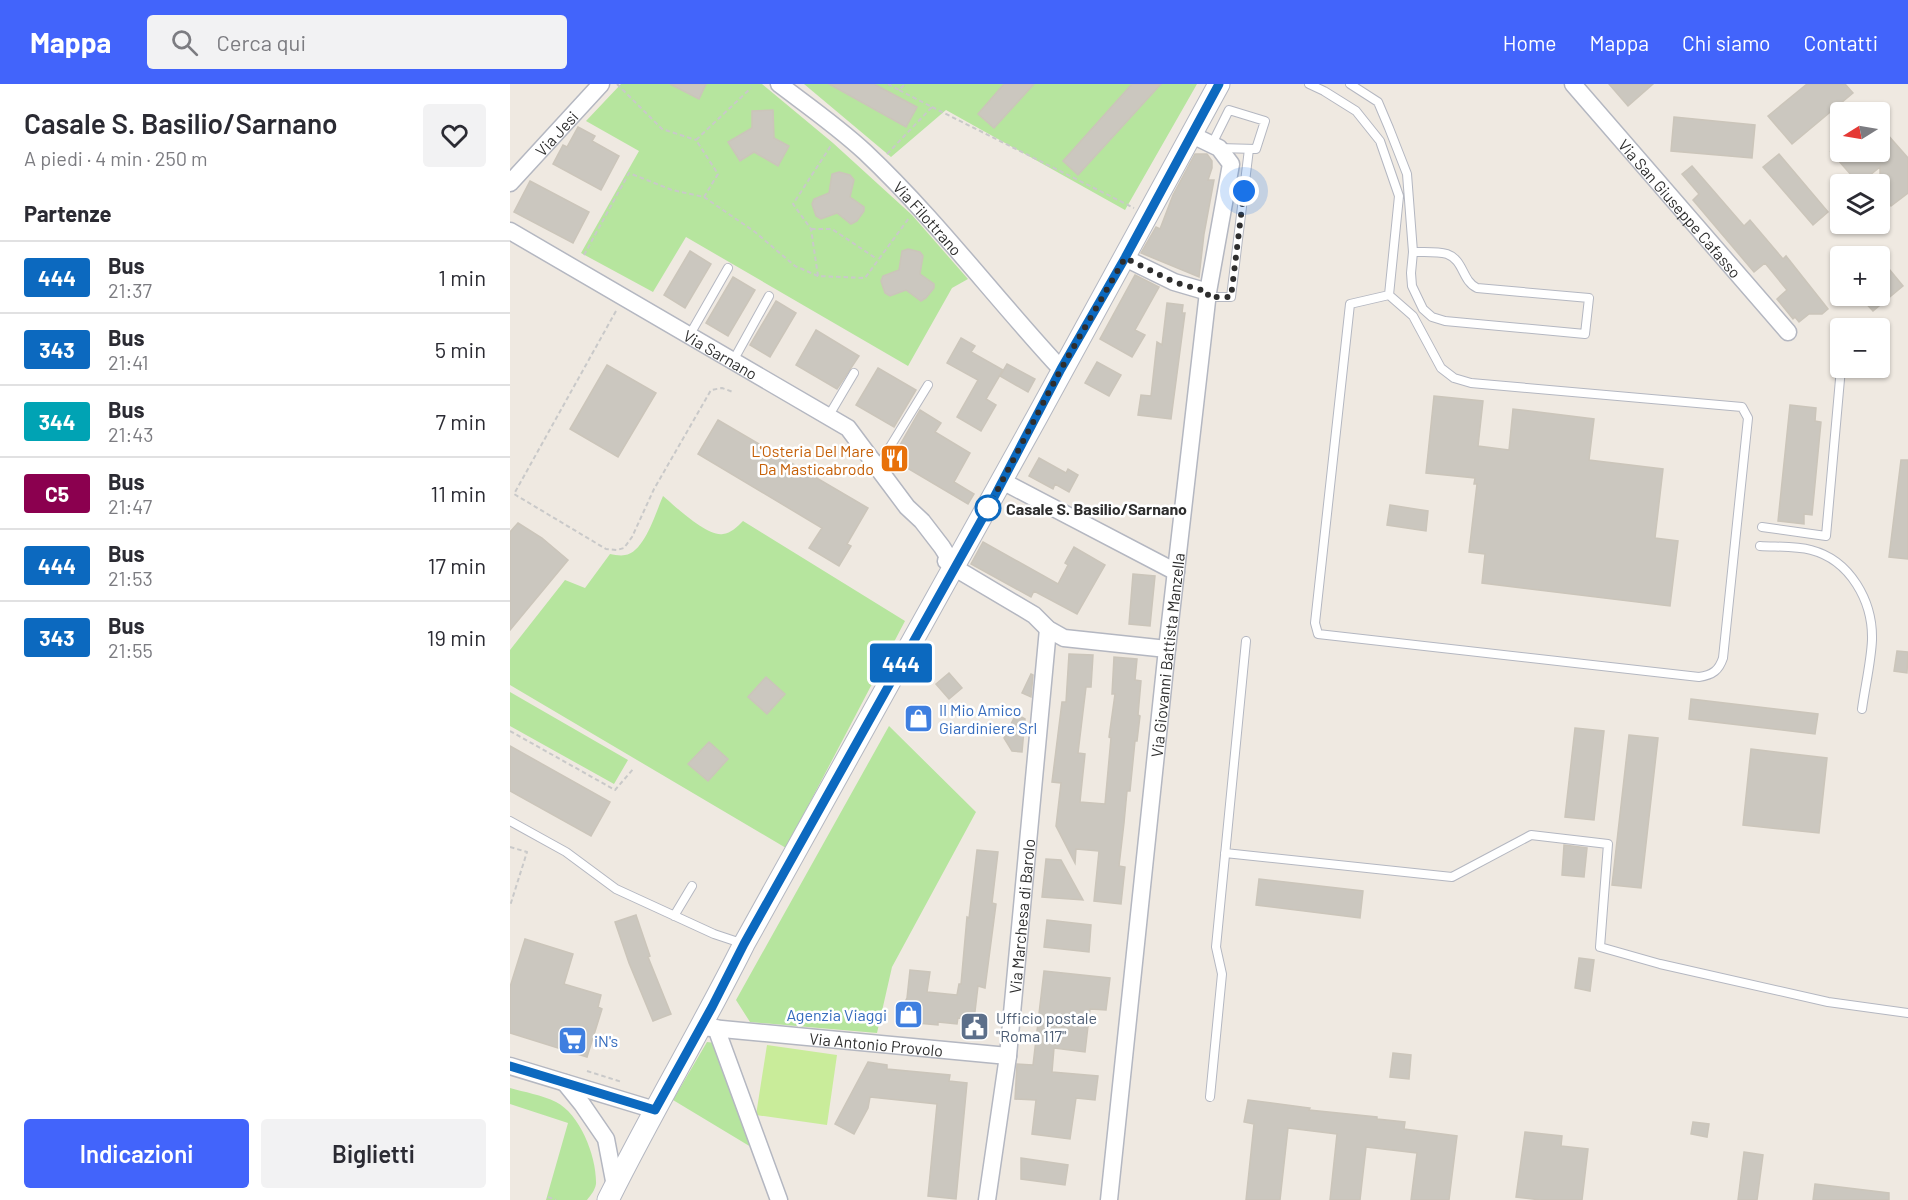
<!DOCTYPE html>
<html lang="it">
<head>
<meta charset="utf-8">
<style>
	:root { --surface:#fff; --page:#f2f2f3; --text:#2b2b33; --muted:#7c7c81; --line:#e1e1e2; --accent:#4264fb }
	body { margin:0; font-family:Barlow,sans-serif; background:var(--page); color:var(--text); height:100vh; display:flex; flex-direction:column; font-size:22px; white-space:nowrap }
	* { box-sizing:border-box; margin:0 }
	p { font-size:20px; color:var(--muted) }
	.icon { flex:none; width:33px; height:33px; fill:none; stroke:currentColor; stroke-width:2; stroke-linecap:round; stroke-linejoin:round }
	.map { position:relative; flex:1; overflow:hidden }
	.drawer { display:flex; flex-direction:column; background:var(--surface); width:510px }
	.drawer>* { flex:none }
	.badge { padding:0 12px; border-radius:4px; font-size:21px; line-height:39px }
	.needle { width:39px; rotate:259deg }
	.fabs { position:absolute; left:1320px; top:18px; display:grid; gap:12px }
	.fabs a { display:grid; place-items:center; width:60px; height:60px; border-radius:6px; background:var(--surface); box-shadow:0 2px 4px #0004; font-size:30px }
	.you { position:absolute; width:30px; height:30px; margin:-15px; border:4px solid #fff; border-radius:50%; background:#1a73e8; box-shadow:0 0 0 9px #1a73e833 }
	.map>.badge { position:absolute; translate:-50% -50%; box-shadow:0 0 0 3px #fff }
	h2 { padding:0 24px; font-size:22px; line-height:54px }
	.round { display:grid; place-items:center; flex:none; width:63px; height:63px; border-radius:6px; background:var(--page) }
	.headline { display:flex; align-items:center; justify-content:space-between; height:102px; padding:0 24px }
	h1 { font-size:28px; font-weight:600; line-height:45px }
	.action { display:flex; gap:12px; margin-top:auto; padding:12px 24px }
	.action a { flex:1; height:69px; border-radius:6px; background:var(--accent); color:#fff; font-size:24px; font-weight:600; line-height:69px; text-align:center }
	.action a+a { background:var(--page); color:var(--text) }
	ul { padding:0; list-style:none }
	li { display:flex; align-items:center; gap:18px; height:72px; padding:0 24px; border-top:2px solid var(--line) }
	li div { flex:1 }
	li b { display:block; font-size:22px }
	li em { font-style:normal }
	li .badge { min-width:66px; font-weight:700; text-align:center }
	header { display:flex; align-items:center; gap:36px; box-sizing:border-box; height:84px; padding:0 30px; background:var(--accent); color:#fff }
	header strong { font-size:28px }
	nav { display:flex; gap:33px; margin-inline-start:auto; font-size:21px }
	.search { width:420px; height:54px; background:var(--page); display:flex; align-items:center; gap:15px; box-sizing:border-box; padding:0 21px; border-radius:6px; color:var(--muted); font-size:22px }
	main { display:flex; flex:1; min-height:0 }
	.map>svg:first-child { display:block }
	.green { fill:#b6e59e }
	.pitch { fill:#c9ec9a }
	.building { fill:#cbc7bf; stroke:#cbc5ba; stroke-width:1.5 }
	.lines { fill:none; stroke-linecap:round; stroke-linejoin:round }
	.service-casing { stroke:#b4b7c1; stroke-width:10 }
	.minor-casing { stroke:#b4b7c1; stroke-width:19 }
	.tertiary-casing { stroke:#b4b7c1; stroke-width:23 }
	.path { stroke:#c9c9c9; stroke-width:2; stroke-dasharray:4.5 3; stroke-linecap:butt }
	.service { stroke:#fff; stroke-width:8 }
	.minor { stroke:#fff; stroke-width:16 }
	.tertiary { stroke:#fff; stroke-width:21 }
	.line-casing { stroke:#fff; stroke-width:14 }
	.line { stroke:#0c69bf; stroke-width:9 }
	.walk { stroke:#2e2e2e; stroke-width:6; stroke-dasharray:0 10.8 }
	.stop-dot { fill:#fff; stroke:#0c69bf; stroke-width:3 }
	.labels { text-anchor:middle; dominant-baseline:central; stroke-width:5; stroke-linejoin:round; paint-order:stroke }
	.street-label { font-size:16px; fill:#2e2e2e; stroke:#fff }
	.food-label { font-size:16px; fill:#c56008; stroke:#fff; text-anchor:end }
	.stop-label { font-size:16px; font-weight:bold; fill:#2e2e2e; stroke:#fff; text-anchor:start }
	.shop-label { font-size:16px; fill:#366cbe; stroke:#fff; text-anchor:start }
	.service-label { font-size:16px; fill:#4e5e75; stroke:#fff; text-anchor:start }
</style>
</head>
<body>
<header>
<strong>Mappa</strong>
<div class="search"><svg class="icon" aria-label="search" viewBox="0 0 24 24"><circle cx="10" cy="10" r="6"/><path d="M15 15l6 6"/></svg>Cerca qui</div>
<nav><a>Home</a><a>Mappa</a><a>Chi siamo</a><a>Contatti</a></nav>
</header>
<main>
<section class="drawer">
<div class="headline"><div><h1>Casale S. Basilio/Sarnano</h1><p>A piedi · 4 min · 250 m</p></div><a class="round"><svg class="icon" aria-label="heart" viewBox="0 0 24 24"><path d="M12 20l-8-8c-3-5 5-10 8-4 3-6 11-1 8 4z"/></svg></a></div>
<h2>Partenze</h2>
<ul>
<li><span class="badge" style="background:#0c69bf;color:#fff">444</span><div><b>Bus</b><p>21:37</p></div><em>1 min</em></li>
<li><span class="badge" style="background:#0c69bf;color:#fff">343</span><div><b>Bus</b><p>21:41</p></div><em>5 min</em></li>
<li><span class="badge" style="background:#00a3b4;color:#fff">344</span><div><b>Bus</b><p>21:43</p></div><em>7 min</em></li>
<li><span class="badge" style="background:#8b004f;color:#fff">C5</span><div><b>Bus</b><p>21:47</p></div><em>11 min</em></li>
<li><span class="badge" style="background:#0c69bf;color:#fff">444</span><div><b>Bus</b><p>21:53</p></div><em>17 min</em></li>
<li><span class="badge" style="background:#0c69bf;color:#fff">343</span><div><b>Bus</b><p>21:55</p></div><em>19 min</em></li>
</ul>
<div class="action"><a>Indicazioni</a><a>Biglietti</a></div>
</section>
<div class="map">
<svg width="1398" height="1116" viewBox="0 0 1398 1116">
	<rect width="100%" height="100%" fill="#efe9e1"/>
	<path class="green" d="M111 0H252L323 59 402 131 458 195 442 204 398 282 176 153 143 208 71 169 129 67 76 37Z
		M294 0H687L615 126 436 26 381 73Z
		M153 412C165 422 197 453 213 450 221 449 227 443 233 437L395 537 276 764 0 601V566L55 496 75 504 100 470C105 471 111 472 115 471 134 469 146 428 153 412Z
		M0 608 118 676 104 700 0 642Z
		M379 642 466 728 382 883 367 949 240 938 226 916Z
		M197 958 205 959 241 1063 163 1016Z
		M0 1004C14 1008 32 1011 46 1018 70 1030 87 1073 86 1100 85 1106 81 1111 77 1116H36L58 1039 0 1020Z"/>
	<path class="pitch" d="M257 961 327 971 317 1041 246 1031Z"/>
	<path class="building" d="M160 0H196L189 15Z
		M319 0H364L407 23 396 43Z
		M494 0H524L484 44 468 30Z
		M622 0H651L568 91 553 77Z
		M1099 0H1143L1118 22Z
		M1297 0H1335L1343 9 1282 60 1258 32Z
		M263 26 264 54 279 62 268 82 244 68 230 77 218 58 242 44V27Z
		M1164 33 1245 41 1242 74 1161 67Z
		M68 43 85 52 82 57 109 72 91 106 43 80 53 61 57 63Z
		M1377 50 1398 74V109L1381 122 1370 108V83L1349 100 1321 68H1346L1351 73 1357 68H1370V57Z
		M685 70H697L702 77V84L698 96H704L694 150 689 193 631 169 646 143 650 145 663 111Z
		M1269 70 1318 128 1303 141 1253 83Z
		M1182 82 1234 142 1240 136 1273 175 1276 172 1318 225 1312 230H1299L1289 238 1285 233 1283 235 1267 215 1277 206 1255 179 1244 188 1183 116 1189 110 1172 90Z
		M329 88 340 91 344 96 340 113 354 123V127L347 137 341 140 327 129 311 135 306 132 302 120 304 115 319 109 322 90Z
		M20 97 79 128 63 159 4 128Z
		M398 165 410 168 413 172 410 190 424 200V204L416 214 411 217 396 206 380 212 375 209 371 197 373 192 389 186 392 167Z
		M180 167 201 180 175 224 154 211Z
		M1370 174 1393 202 1363 227 1349 212H1370Z
		M625 191 649 203 625 246 635 251 622 273 590 255Z
		M223 193 245 206 218 252 196 239Z
		M266 217 286 229 260 273 240 261Z
		M657 219 673 221 672 229H675L661 335 628 331 631 311 641 312 647 258 652 261Z
		M306 246 349 272 327 305 286 281Z
		M451 254 465 262 461 268 493 286 476 315 486 321 471 347 447 333 468 296 437 279Z
		M587 278 611 291 599 312 575 299Z
		M497 280 525 295 518 308 490 292Z
		M97 281 146 309 108 373 60 345Z
		M368 284 406 306 384 343 346 321Z
		M924 312 973 317 968 362 999 366 1003 325 1084 335 1079 376 1153 385 1145 454 1168 457 1160 522 972 499 975 470 959 468 967 400H964L965 394 916 389Z
		M1280 321 1306 324 1305 337 1311 338 1302 431 1294 430V440L1268 437Z
		M410 326 431 339 425 348 460 369 444 398 464 410 458 420 382 375Z
		M208 336 358 424 337 460 341 462 329 482 299 464 312 444 188 370Z
		M529 374 556 389 558 385 568 391 559 408 545 400 543 405 519 392Z
		M1391 376H1398V475L1379 473Z
		M880 421 918 427 916 447 877 441Z
		M8 439 32 454 58 476 0 546V448Z
		M473 458 548 500 558 481 555 479 564 463 595 481 567 530 524 507 521 513 461 480Z
		M623 490 645 492 640 542 619 540Z
		M1387 567 1398 568 1397 589 1384 587Z
		M559 570 583 571 581 603H576L568 669 575 670 570 718 595 720 601 654 599 653 605 610H602L604 573 627 575 625 596 631 597 628 631 630 632 627 657H625L620 707H617L614 739 609 782 615 783 611 820 584 817 589 767 566 765 565 779 546 742 551 699 542 698 552 618H556Z
		M439 589 452 604 439 615 426 600Z
		M521 590 523 591 521 613 512 609Z
		M256 593 275 610 257 630 238 613Z
		M1181 615 1308 630 1305 650 1179 635Z
		M506 630 515 635 512 668 502 667 494 654Z
		M1065 644 1094 647 1084 736 1055 733Z
		M1119 651 1148 654 1131 804 1102 801Z
		M199 658 218 675 198 697 178 680Z
		M0 662 100 718 81 752 0 707Z
		M1241 665 1317 674 1309 749 1233 741Z
		M1054 761 1077 764 1074 793 1052 791Z
		M467 766 488 768 482 819 486 820 475 904 468 902 464 936 448 934 447 940 428 938V941L407 939 408 933 389 930 397 914 400 886 420 888 417 908 447 911 449 900H451L457 833 459 834Z
		M536 775 551 776 573 816 532 813Z
		M749 795 853 807 850 834 746 821Z
		M126 831 140 872 138 873 161 930 143 937 119 879 105 838Z
		M537 836 581 841 579 868 534 863Z
		M15 855 63 870 54 900 91 911 88 923 92 925 77 973 0 949V903Z
		M1069 874 1084 876 1080 907 1065 904Z
		M534 887 600 894 596 926 580 925 575 968 544 964 542 988 588 992 585 1016 566 1014 560 1055 522 1050 526 1016 505 1015 507 980 523 981Z
		M883 969 901 971 899 995 880 993Z
		M358 978 377 981V985L440 991 439 997 457 999 446 1115 418 1112 427 1020 360 1013 358 1024 344 1050 325 1040Z
		M738 1016 800 1024 799 1026 867 1033V1035L895 1038 894 1045 947 1052 939 1116H901L907 1069 856 1063 850 1116H820L827 1050 778 1044 770 1116H736L744 1040 734 1038Z
		M1183 1038 1199 1040 1197 1053 1181 1050Z
		M1015 1048 1052 1052 1051 1062 1078 1065 1072 1116H1031L1006 1113Z
		M1234 1068 1253 1071 1247 1116H1228Z
		M511 1074 558 1081 555 1101 511 1095Z
		M1305 1100 1379 1109V1116H1303Z"/>
	<g class="lines">
		<defs>
			<path id="service" d="M799 0 814 7 846 27 870 57 889 112 879 211
				M840 0 868 18 879 44 897 90 903 168 901 189 902 202 913 225 922 233 935 237 1075 250 1079 214 967 204C952 197 954 176 937 170 927 167 914 168 903 168
				M702 60 719 26 755 37 746 65 709 64
				M879 211 903 232 931 284 944 294 961 299 1232 323 1238 334 1213 574C1209 586 1203 591 1189 593L808 550 805 539 840 220Z
				M698 213H721L739 65
				M179 252 218 184
				M223 277 259 212
				M318 333 344 289
				M367 384 418 301
				M1252 443 1316 452 1331 284
				M1250 462C1267 463 1286 462 1301 466 1340 476 1363 517 1362 556 1361 578 1355 603 1352 625
				M0 737 56 768 106 805 204 850 234 860
				M715 769 942 793 1021 751 1098 760 1090 863 1150 880 1318 918 1398 929
				M164 832 182 802
				M700 1013 712 890 706 863 736 557"/>
			<g id="minor">
				<path id="s1" d="M269 0C298 22 328 43 355 68 426 135 485 214 551 285"/>
				<path id="s2" d="M1063 0 1278 248"/>
				<path id="s3" d="M0 99 91 0"/>
				<path id="s4" d="M0 147 338 344 397 423 412 437 432 463 445 484"/>
				<path d="M615 174 664 198 698 208"/>
				<path d="M492 397 666 488"/>
				<path d="M436 477 445 484 524 531 538 545 554 554 657 565"/>
				<path id="s5" d="M191 943 498 972"/>
				<path d="M206 944 269 1116"/>
				<path d="M0 982 145 1026"/>
				<path d="M55 999 72 1020 96 1055 105 1102"/>
				<path id="s6" d="M477 1116 498 972 538 545"/>
				<path id="s7" d="M599 1116 657 565 698 208 721 80 709 64 682 51"/>
			</g>
			<path id="tertiary" d="M98 1116C141 1029 191 946 234 860 394 574 553 288 709 0"/>
		</defs>
		<use href="#service" class="service-casing"/>
		<use href="#minor" class="minor-casing"/>
		<use href="#tertiary" class="tertiary-casing"/>
		<path class="path" d="M107 0 152 45 186 56
			M378 0 389 6 395 0
			M422 23 624 124
			M377 70 422 23 389 6
			M194 113 208 90 186 56 241 4
			M301 145H322L367 175
			M74 171 119 89 162 106 194 113 245 148 285 182 308 192 355 194 399 134
			M308 192 301 145 283 120 322 60
			M106 227 4 410 96 465 107 466 114 464 122 453 144 405 201 306 212 304 223 308
			M0 647 105 706 124 684
			M0 763 17 768 0 822
			M77 987 112 998
			M38 1113 46 1116"/>
		<use href="#service" class="service"/>
		<use href="#minor" class="minor"/>
		<use href="#tertiary" class="tertiary"/>
	</g>
	<g class="lines">
		<defs>
			<path id="line" d="M0 982 145 1026 202 923 234 860 480 421 551 285 615 174 709 0"/>
		</defs>
		<use href="#line" class="line-casing"/>
		<use href="#line" class="line"/>
		<path class="walk" d="M478 424 551 285 615 174 664 198 698 208V213H721L734 107"/>
	</g>
	<defs>
		<symbol id="restaurant-square" viewBox="-11 -11 22 22"><rect x="-9" y="-9" width="18" height="18" rx="4" fill="#e8710a" stroke="#fff"/><path d="M-5-6h1v4h1v-4h1v4h1v-4h1v5L-1.5 .5V6h-2V.5L-5-1ZM5-6V6H3V1.5H1.5Q1.5-4 5-6Z" fill="#fff"/></symbol>
		<symbol id="shop-square" viewBox="-11 -11 22 22"><rect x="-9" y="-9" width="18" height="18" rx="4" fill="#3f7fe0" stroke="#fff"/><path d="M-5-2.5h2.3a2.7 3.5 0 0 1 5.4 0H5L5.5 6h-11ZM-1.5-2.5h3a1.5 2.3 0 0 0-3 0Z" fill="#fff"/></symbol>
		<symbol id="civic-square" viewBox="-11 -11 22 22"><rect x="-9" y="-9" width="18" height="18" rx="4" fill="#5c6f8a" stroke="#fff"/><path d="M-.6-6.5H3V-4.5H.6V-3L4-1V1h2V6H-6V1h2V-1L-.6-3ZM-1.2 2.5V6h2.4V2.5Z" fill="#fff"/></symbol>
		<symbol id="supermarket-square" viewBox="-11 -11 22 22"><rect x="-9" y="-9" width="18" height="18" rx="4" fill="#3f7fe0" stroke="#fff"/><path d="M-6-5.5h2.5l.6 2H6L4.5 2H-2.5L-4.4-4H-6ZM-1.5 3.2a1.3 1.3 0 1 0 .1 0ZM3 3.2a1.3 1.3 0 1 0 .1 0Z" fill="#fff"/></symbol>
	</defs>
	<g fill-rule="evenodd">
		<use href="#restaurant-square" x="368" y="358" width="33" height="33"/>
		<use href="#shop-square" x="392" y="618" width="33" height="33"/>
		<use href="#shop-square" x="382" y="914" width="33" height="33"/>
		<use href="#civic-square" x="448" y="926" width="33" height="33"/>
		<use href="#supermarket-square" x="46" y="940" width="33" height="33"/>
	</g>
	<circle class="stop-dot" cx="478" cy="424" r="12"/>
	<g class="labels">
		<g class="street-label">
			<text stroke="none"><textPath href="#s3" startOffset="68">Via Jesi</textPath></text>
			<text stroke="none"><textPath href="#s2" startOffset="164">Via San Giuseppe Cafasso</textPath></text>
			<text stroke="none"><textPath href="#s1" startOffset="201">Via Filottrano</textPath></text>
			<text stroke="none"><textPath href="#s4" startOffset="244">Via Sarnano</textPath></text>
			<text stroke="none"><textPath href="#s7" startOffset="548">Via Giovanni Battista Manzella</textPath></text>
			<text stroke="none"><textPath href="#s6" startOffset="286">Via Marchesa di Barolo</textPath></text>
			<text stroke="none"><textPath href="#s5" startOffset="176">Via Antonio Provolo</textPath></text>
		</g>
		<g class="food-label">
			<text x="364" y="366">L'Osteria Del Mare<tspan x="364" dy="18">Da Masticabrodo</tspan></text>
		</g>
		<g class="stop-label">
			<text x="496" y="424">Casale S. Basilio/Sarnano</text>
		</g>
		<g class="shop-label">
			<text x="429" y="625">Il Mio Amico<tspan x="429" dy="18">Giardiniere Srl</tspan></text>
			<text x="377" y="930" text-anchor="end">Agenzia Viaggi</text>
			<text x="84" y="956">iN's</text>
		</g>
		<g class="service-label">
			<text x="486" y="933">Ufficio postale<tspan x="486" dy="18">"Roma 117"</tspan></text>
		</g>
	</g>
</svg>
<div class="fabs">
<a><svg class="needle" viewBox="-14 -14 28 28"><path d="M0-13l5 13h-10z" fill="#e53935"/><path d="M0 13l5-13h-10z" fill="#7c7c81"/></svg></a>
<a><svg class="icon" aria-label="layers" viewBox="0 0 24 24"><path d="M12 4l9 5-9 5-9-5zM3 14l9 5 9-5"/></svg></a>
<a>+</a>
<a>−</a>
</div>
<div class="you" style="left:734px;top:107px"></div>
<b class="badge" style="left:391px;top:579px;background:#0c69bf;color:#fff">444</b>
</div>
</main>
</body>
</html>
